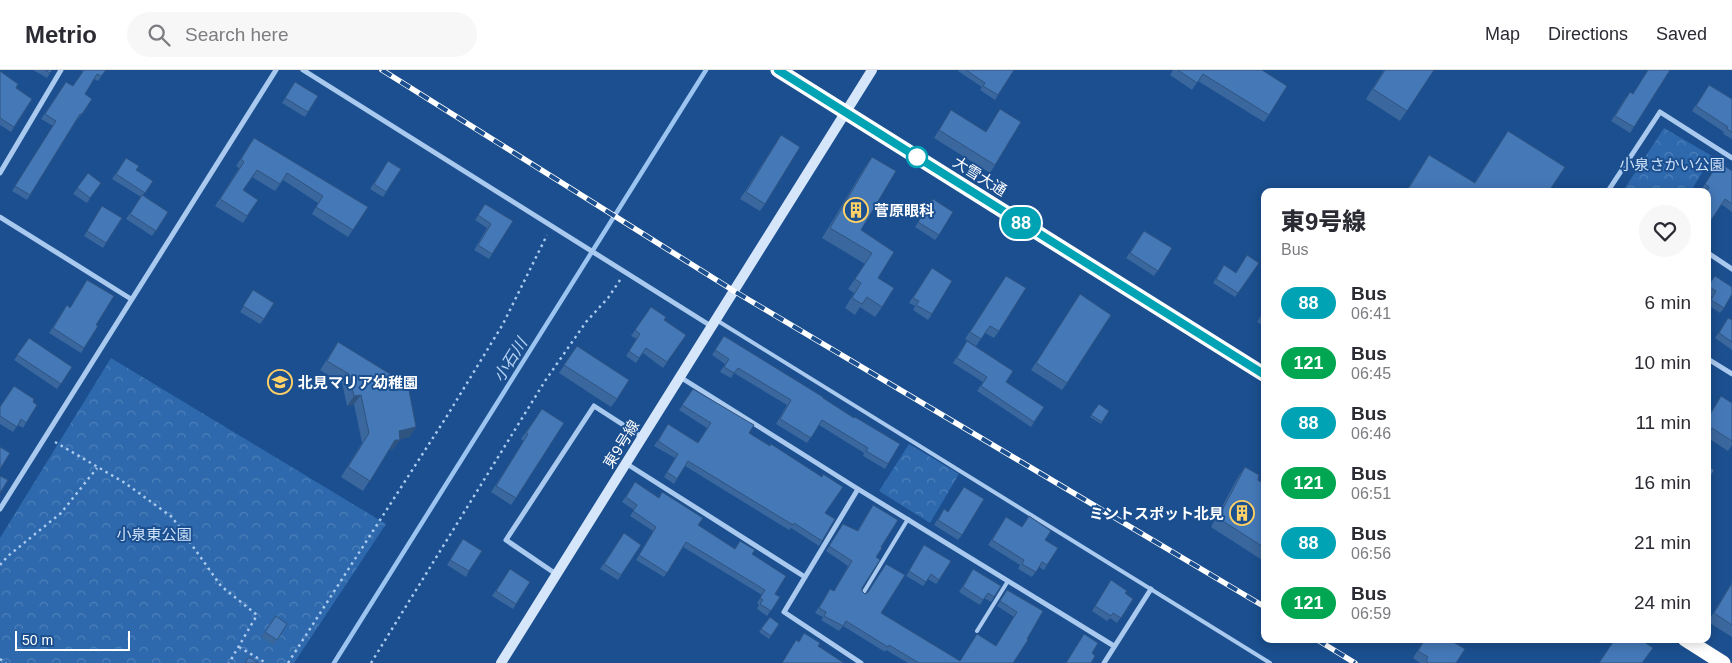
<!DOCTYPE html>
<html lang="en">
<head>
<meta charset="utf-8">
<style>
	:root { --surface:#fff; --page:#f7f7f7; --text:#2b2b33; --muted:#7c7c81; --line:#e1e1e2 }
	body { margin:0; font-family:Helvetica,"Noto Sans JP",sans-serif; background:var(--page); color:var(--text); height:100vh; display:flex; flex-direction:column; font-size:19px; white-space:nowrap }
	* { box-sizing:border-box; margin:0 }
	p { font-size:16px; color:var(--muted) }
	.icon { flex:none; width:28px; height:28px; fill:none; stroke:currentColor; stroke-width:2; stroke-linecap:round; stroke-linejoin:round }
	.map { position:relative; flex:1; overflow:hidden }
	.drawer { position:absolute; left:1261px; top:118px; width:450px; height:455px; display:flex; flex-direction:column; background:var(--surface); border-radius:10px; box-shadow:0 2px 12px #0003 }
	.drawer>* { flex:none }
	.badge { padding:0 10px; border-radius:16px; font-size:18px; line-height:32px }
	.scale { position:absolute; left:15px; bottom:12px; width:115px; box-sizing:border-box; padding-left:5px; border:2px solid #fff; border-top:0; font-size:14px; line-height:18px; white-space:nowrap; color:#fff; -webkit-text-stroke:4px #1b4f8f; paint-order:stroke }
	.map>.badge { position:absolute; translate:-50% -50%; box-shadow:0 0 0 2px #fff }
	.round { display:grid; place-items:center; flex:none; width:52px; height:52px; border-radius:26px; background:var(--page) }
	.overview { display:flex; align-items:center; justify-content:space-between; height:85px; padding:0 20px }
	h1 { font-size:24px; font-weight:800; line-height:38px }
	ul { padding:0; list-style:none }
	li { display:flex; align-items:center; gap:15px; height:60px; padding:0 20px }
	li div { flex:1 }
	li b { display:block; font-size:19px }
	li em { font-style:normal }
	li .badge { min-width:55px; font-weight:700; text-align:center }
	header { display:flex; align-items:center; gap:30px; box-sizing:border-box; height:70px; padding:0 25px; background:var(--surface); border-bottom:1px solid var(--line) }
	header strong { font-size:24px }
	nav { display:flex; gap:28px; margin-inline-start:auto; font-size:18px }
	.search { width:350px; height:45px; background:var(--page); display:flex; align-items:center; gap:12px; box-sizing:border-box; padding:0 18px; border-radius:28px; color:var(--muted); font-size:19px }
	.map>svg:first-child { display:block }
	.park { fill:url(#park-crowns) }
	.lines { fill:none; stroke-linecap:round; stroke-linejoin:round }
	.stream { stroke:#9cc4f0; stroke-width:4.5 }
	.path { stroke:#a9c9ee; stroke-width:2.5; stroke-dasharray:2.5 4; stroke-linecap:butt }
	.lane { stroke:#a9c9ee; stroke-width:4 }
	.street { stroke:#a9c9ee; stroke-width:5 }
	.secondary { stroke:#d6e6fa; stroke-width:10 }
	.highway { stroke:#fff; stroke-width:15 }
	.rail-casing { stroke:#fff; stroke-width:5.5 }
	.rail { stroke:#1b4f8f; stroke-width:4; stroke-dasharray:11; stroke-linecap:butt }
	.wall { fill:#3a679d }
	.shaded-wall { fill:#305480 }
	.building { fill:#4478b7; stroke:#305480 }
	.line-casing { stroke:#fff; stroke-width:11 }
	.line { stroke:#00a3b4; stroke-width:8 }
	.stop-dot { fill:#fff; stroke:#00a3b4; stroke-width:2.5 }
	.labels { text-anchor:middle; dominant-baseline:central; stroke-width:4; stroke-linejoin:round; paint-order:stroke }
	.park-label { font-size:15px; fill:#cfe3fa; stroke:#1b4f8f }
	.street-label { font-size:15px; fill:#fff; stroke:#1b4f8f }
	.poi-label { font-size:15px; font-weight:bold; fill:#fff; stroke:#1b4f8f; text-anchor:start }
	.water-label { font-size:16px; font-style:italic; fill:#b5d3f5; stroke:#1b4f8f }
</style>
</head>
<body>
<header>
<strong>Metrio</strong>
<div class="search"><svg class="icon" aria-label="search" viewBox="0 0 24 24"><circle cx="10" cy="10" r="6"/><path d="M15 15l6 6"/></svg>Search here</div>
<nav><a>Map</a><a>Directions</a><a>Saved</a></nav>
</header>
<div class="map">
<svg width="1732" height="593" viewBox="0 0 1732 593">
	<defs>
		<pattern id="park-crowns" width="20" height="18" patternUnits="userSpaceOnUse" patternTransform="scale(1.25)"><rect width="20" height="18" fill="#2e69ad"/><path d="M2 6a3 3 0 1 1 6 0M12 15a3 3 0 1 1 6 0" fill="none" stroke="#4d80b9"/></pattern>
	</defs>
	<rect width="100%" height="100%" fill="#1b4f8f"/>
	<path class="park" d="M1664 58 1712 86 1691 121H1623Z
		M111 288 386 454 294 593H0V468Z
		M909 374 959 404 930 453 879 421Z"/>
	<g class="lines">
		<path class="stream" d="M334 593 706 0"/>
		<path class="path" d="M55 372 125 413 172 447 221 516 257 545 229 593
			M0 495 8 486 61 443 97 398
			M239 577 266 593
			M0 589 6 593
			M288 593 447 346 503 254 547 165
			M371 593 545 311 586 252 608 228 620 210"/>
		<path class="lane" d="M718 251 1270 593
			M862 525 908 449
			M977 561 1008 511"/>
		<path class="street" d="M303 0 711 256
			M0 103 61 0
			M1608 121 1660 42 1732 88
			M0 147 131 229
			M1708 183 1732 199
			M1708 289 1732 304
			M680 307 858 419 1114 576
			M627 394 805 507
			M858 419 784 542 861 593
			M0 439 276 0
			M556 504 506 470 594 336 642 367
			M1104 593 1151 519"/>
		<path class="secondary" d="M501 593 872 0"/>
		<path class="highway" d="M778 0 1265 305
			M1685 569 1723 593"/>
		<defs>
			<path id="rail" d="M382 0 734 221 1265 537
				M1316 569 1355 593"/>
		</defs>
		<use href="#rail" class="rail-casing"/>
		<use href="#rail" class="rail"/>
	</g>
	<path class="wall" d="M33 0H52L47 8Z
		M81 0H106L98 11 94 9 85 24 92 29 78 49H77L27 130 12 121 53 56 41 49 66 12 73 16 83 2Z
		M959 0H1014L995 30 980 20 982 17 958 1Z
		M1173 0H1262L1269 45 1264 52 1198 11 1192 20 1170 5Z
		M1384 0H1434L1400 51 1366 29Z
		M0 1 16 18 32 29 11 62 0 55Z
		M295 12 308 42 305 47 282 33Z
		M1709 15 1732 29V69L1723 64 1724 62 1692 41Z
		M1633 24 1634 57 1630 63 1611 51 1626 27Z
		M1000 39 995 95 990 103 934 68 951 40 986 62Z
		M1508 61 1549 121H1406L1429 85 1474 113Z
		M781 65 765 134 760 141 740 129Z
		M254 68 368 137 348 167 312 144 318 133 283 110 275 121 252 107 243 120 258 130 243 153 215 136 239 98 236 96Z
		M872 87 861 160 894 182 878 208 882 237 875 247 860 237 855 245 845 238 854 223 848 219 865 194 822 168 865 97Z
		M126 88 136 100 153 111 143 125 168 142 152 166 126 149 141 127 112 109Z
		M388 91 401 99 383 127 370 119Z
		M1719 92 1732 101V142L1721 134 1708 121H1703L1701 120Z
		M88 103 101 113 87 133 73 124Z
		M933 129 939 165 935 170 915 157Z
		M485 134 513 151 489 189 474 180 487 158 475 150Z
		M102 136 106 173 103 178 84 166Z
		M1144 161 1172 178 1154 206 1126 188Z
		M1259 193 1235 227 1213 213 1224 195 1236 203Z
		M932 198V244L928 250 913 240 915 236 909 233Z
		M1715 206 1724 238 1720 243 1708 235 1712 227 1708 223V217Z
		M1002 212 999 261 994 268 985 263 976 276 965 269Z
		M253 220 264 249 260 254 240 242Z
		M1075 232 1067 313 1062 320 1031 300Z
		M67 235 98 256 81 283 49 263Z
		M651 237 664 250 686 265 663 298 643 283 636 293 626 286 637 269 631 266Z
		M1265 239V257L1257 252Z
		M1728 248 1732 250V280L1715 268Z
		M724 266 823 328 888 394 885 399 863 386 864 383 819 355 807 373 776 354 787 335 734 303 731 308 720 302 725 294 712 285Z
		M29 268 72 297 57 319 14 290Z
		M338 272 410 367 400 369 393 379 389 380 363 421 341 407 362 373 354 334 347 336 342 313 320 300Z
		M963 277 1006 312 1044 337 1031 357 977 321 983 312 953 293Z
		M572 283 617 329 611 337 559 303Z
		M693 319 749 363 825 443 822 471 819 476 791 458 789 460 685 396 674 414 664 407 675 388 654 376 665 359 698 372 707 358 679 340Z
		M33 332 37 335 23 358 18 355 13 362 0 354V337Z
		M1732 333V375L1728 381 1708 368V341L1710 342Z
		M1099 334 1109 341 1101 354 1090 347Z
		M542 339 516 428 511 435 491 422 524 371 521 369Z
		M1245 397 1258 410 1265 415V492L1211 457 1238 407Z
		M635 412 734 479 752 484 775 524 780 527 767 546 757 539 759 535 757 533 762 525 683 477 664 507 636 490 653 461 630 446 634 440 622 432Z
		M873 435 881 477 862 518V521L865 524 868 523 886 494 881 543 960 591 996 576 1014 547 997 536 1007 520 1043 541 1013 593H908L886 580 885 582 843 556 839 561 821 550 823 547 815 543 830 519 834 521 848 496 826 481 843 454 857 461Z
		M944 439 962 465 958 470 934 455Z
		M1006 447 1021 457 1045 470 1047 495 1044 500 1039 497 1032 507 1018 499 1020 495 988 475Z
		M624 463 641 475 618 510 600 499Z
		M463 469 469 501 466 507 447 495Z
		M924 475 939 510 936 514 928 509 923 516 906 506Z
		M510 499 516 534 513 539 492 526Z
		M973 499 1001 516 991 532 984 528 980 535 959 522Z
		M1111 510 1125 523 1133 529 1117 553 1110 548 1107 551 1092 541Z
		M1732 512V567L1708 552Z
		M276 546 287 554 273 575 261 567Z
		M770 547 779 554 769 569 759 562Z
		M1425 569H1448L1456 593H1420L1413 588Z"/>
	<path class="shaded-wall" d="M361 325 354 334 347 336 354 326Z
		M416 357 410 367 392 371 399 361Z
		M395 370H400L393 379 388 380Z"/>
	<path class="building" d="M45 0H52L50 3Z
		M84 0H106L101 6 97 4 85 24 92 29 82 44H80L30 125 15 116 56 51 45 44 66 12 73 16Z
		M966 0H1014L998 25 983 16 985 13Z
		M1178 0H1262L1287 16 1269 45 1203 4 1197 13Z
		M1385 0H1434L1407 41 1373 19Z
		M1648 0H1670L1634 57 1615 46 1630 22 1633 24Z
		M0 1 18 14 16 18 32 29 14 57 0 48Z
		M295 12 318 26 308 42 285 28Z
		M1709 15 1732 29V62L1727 59 1728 57 1696 36Z
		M1000 39 1021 52 995 95 939 60 951 40 986 62Z
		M1508 61 1565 97 1549 121H1407L1429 85 1475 113Z
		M781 65 800 77 765 134 746 122Z
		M254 68 368 137 353 160 316 137 323 126 287 103 280 114 257 100 243 120 258 130 247 146 220 129 244 92 241 89Z
		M872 87 896 101 861 160 894 182 878 208 894 218 882 237 867 227 862 234 852 228 861 213 855 209 872 183 830 158Z
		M126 88 139 96 136 100 153 111 145 123 116 104Z
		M388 91 401 99 386 122 374 114Z
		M1719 92 1732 101V134L1725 129 1708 155V121H1707L1709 117 1705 114Z
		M88 103 101 113 90 128 77 118Z
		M142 125 168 142 156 161 130 144Z
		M933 129 953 142 939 165 918 152Z
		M485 134 513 151 492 184 478 175 491 154 478 145Z
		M102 136 122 148 106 173 87 161Z
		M1144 161 1172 178 1158 201 1130 183Z
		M1247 185 1259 193 1238 223 1216 209 1224 195 1236 203Z
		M932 198 952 211 932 244 916 235 919 231 913 228Z
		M1006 206 1026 218 999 261 990 256 981 269 970 262Z
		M1715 206 1732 217V224L1724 238 1711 230 1716 221 1708 216Z
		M87 210 114 226 96 255 98 256 84 278 53 258 67 235 70 238Z
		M253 220 274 233 264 249 243 236Z
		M1080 224 1111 245 1067 313 1036 293Z
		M651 237 666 247 664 250 686 265 667 292 646 278 639 288 629 281 640 264 635 260Z
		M1728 248 1732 250V272L1719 263Z
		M724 266 823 327V328L854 348 855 347 900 374 888 394 866 381 868 378 822 350 811 368 780 349 791 330 738 298 734 303 724 297 729 289 715 280Z
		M29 268 72 297 61 314 17 285Z
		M967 271 1013 301 1006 312 1044 337 1034 352 981 316 987 307 957 288Z
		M338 272 408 315 416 357 399 361 400 370H395L370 411 348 397 369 363 361 325 354 326 349 304 327 291Z
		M577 276 629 310 617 329 564 295Z
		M14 316 34 329 33 332 37 335 26 353 21 349 17 357 0 346V337Z
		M693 319 754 355 749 363 770 376 771 374 822 407 823 404 843 417 825 443 835 449 822 471 794 453 793 455 688 391 677 409 667 402 678 384 658 371 668 354 698 373 711 353 682 335Z
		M1721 326 1732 333V371L1712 358 1708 364V341L1711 343Z
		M1099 334 1109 341 1102 352 1091 345Z
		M542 339 564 353 516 428 496 416 528 364 526 363Z
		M0 377 10 383 0 399Z
		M1708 396 1714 400 1708 411Z
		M1245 397 1259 405 1258 410 1265 415V478L1218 448Z
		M0 406 8 410 0 423Z
		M635 412 659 428 662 422 703 448 698 455 735 479 740 471 755 480 752 484 786 506 775 524 780 527 771 541 760 534 763 530 760 528 765 520 686 472 667 503 639 485 656 457 633 441 637 435 626 427Z
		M964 417 984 429 962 465 938 450 944 439 948 442Z
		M873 435 898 450 881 477 882 478 876 487 880 490 862 518V521L865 524 868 522 886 494 905 505 881 543 960 591 977 564 996 576 1017 542 1000 531 1007 520 1043 541 1027 569 1028 570 1013 593H919L889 575 888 577 846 551 843 556 824 546 826 542 819 538 830 519 834 521 852 491 829 476 843 454 858 461Z
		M1029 446 1051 461 1045 470 1058 478 1047 495 1042 492 1036 502 1022 494 1024 490 992 470 1006 447 1022 457Z
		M624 463 641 475 621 505 604 494Z
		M463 469 482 481 469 501 450 490Z
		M924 475 951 491 939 510 931 504 926 512 909 501Z
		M510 499 530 512 516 534 496 521Z
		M973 499 1001 516 994 527 988 523 983 530 963 517Z
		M1111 510 1127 521 1125 523 1133 529 1121 548 1113 543 1111 546 1095 536Z
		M1732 513V555L1714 543Z
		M276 546 287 554 277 570 265 562Z
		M770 547 779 554 771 566 761 559Z
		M804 563 820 573 818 576 844 593H782L796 570 799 572Z
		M1084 564 1098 573 1092 583 1095 586 1091 593H1066Z
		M1425 569H1448L1465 579 1456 593H1428L1426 591 1428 587 1418 581Z
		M1615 569H1640L1653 578 1642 593H1599Z
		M249 587 258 593H245Z"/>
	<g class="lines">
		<defs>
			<path id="line" d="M778 0 1265 305"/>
		</defs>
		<use href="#line" class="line-casing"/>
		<use href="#line" class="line"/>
	</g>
	<defs>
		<symbol id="building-ring" viewBox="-11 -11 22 22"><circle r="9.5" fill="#1b4f8f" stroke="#ffd166" stroke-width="1.5"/><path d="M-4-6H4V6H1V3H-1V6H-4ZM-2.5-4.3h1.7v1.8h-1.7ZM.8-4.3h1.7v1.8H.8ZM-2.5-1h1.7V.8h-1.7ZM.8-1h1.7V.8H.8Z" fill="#ffd166"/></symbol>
		<symbol id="school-ring" viewBox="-11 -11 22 22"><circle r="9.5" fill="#1b4f8f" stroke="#ffd166" stroke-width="1.5"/><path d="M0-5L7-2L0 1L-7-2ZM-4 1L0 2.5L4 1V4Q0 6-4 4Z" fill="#ffd166"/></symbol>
	</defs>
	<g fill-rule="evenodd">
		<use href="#building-ring" x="842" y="126" width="28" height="28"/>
		<use href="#school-ring" x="266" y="298" width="28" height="28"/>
		<use href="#building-ring" x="1228" y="429" width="28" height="28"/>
	</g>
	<circle class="stop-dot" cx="917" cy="87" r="10"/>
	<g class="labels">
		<g class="park-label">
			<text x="1672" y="94">小泉さかい公園</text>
			<text x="154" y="464">小泉東公園</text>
		</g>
		<g class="street-label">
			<text transform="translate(980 106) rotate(32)">大雪大通</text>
			<text transform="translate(621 374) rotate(-58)">東9号線</text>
		</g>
		<g class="poi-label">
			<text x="874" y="140">菅原眼科</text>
			<text x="298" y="312">北見マリア幼稚園</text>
			<text x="1224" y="443" text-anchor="end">ミントスポット北見</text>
		</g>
		<g class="water-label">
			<text transform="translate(510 290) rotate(-58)">小石川</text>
		</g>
	</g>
</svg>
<div class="scale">50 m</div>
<b class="badge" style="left:1021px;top:153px;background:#00a3b4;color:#fff">88</b>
<section class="drawer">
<div class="overview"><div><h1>東9号線</h1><p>Bus</p></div><a class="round"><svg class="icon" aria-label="heart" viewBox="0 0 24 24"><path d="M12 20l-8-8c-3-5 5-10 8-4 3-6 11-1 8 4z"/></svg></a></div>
<ul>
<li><span class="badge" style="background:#00a3b4;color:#fff">88</span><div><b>Bus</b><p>06:41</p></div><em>6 min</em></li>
<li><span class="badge" style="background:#00a651;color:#fff">121</span><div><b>Bus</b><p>06:45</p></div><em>10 min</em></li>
<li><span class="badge" style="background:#00a3b4;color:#fff">88</span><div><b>Bus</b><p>06:46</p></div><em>11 min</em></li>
<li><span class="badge" style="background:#00a651;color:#fff">121</span><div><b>Bus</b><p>06:51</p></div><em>16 min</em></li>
<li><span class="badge" style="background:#00a3b4;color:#fff">88</span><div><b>Bus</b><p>06:56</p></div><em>21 min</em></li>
<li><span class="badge" style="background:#00a651;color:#fff">121</span><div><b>Bus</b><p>06:59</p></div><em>24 min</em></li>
</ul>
</section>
</div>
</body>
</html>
